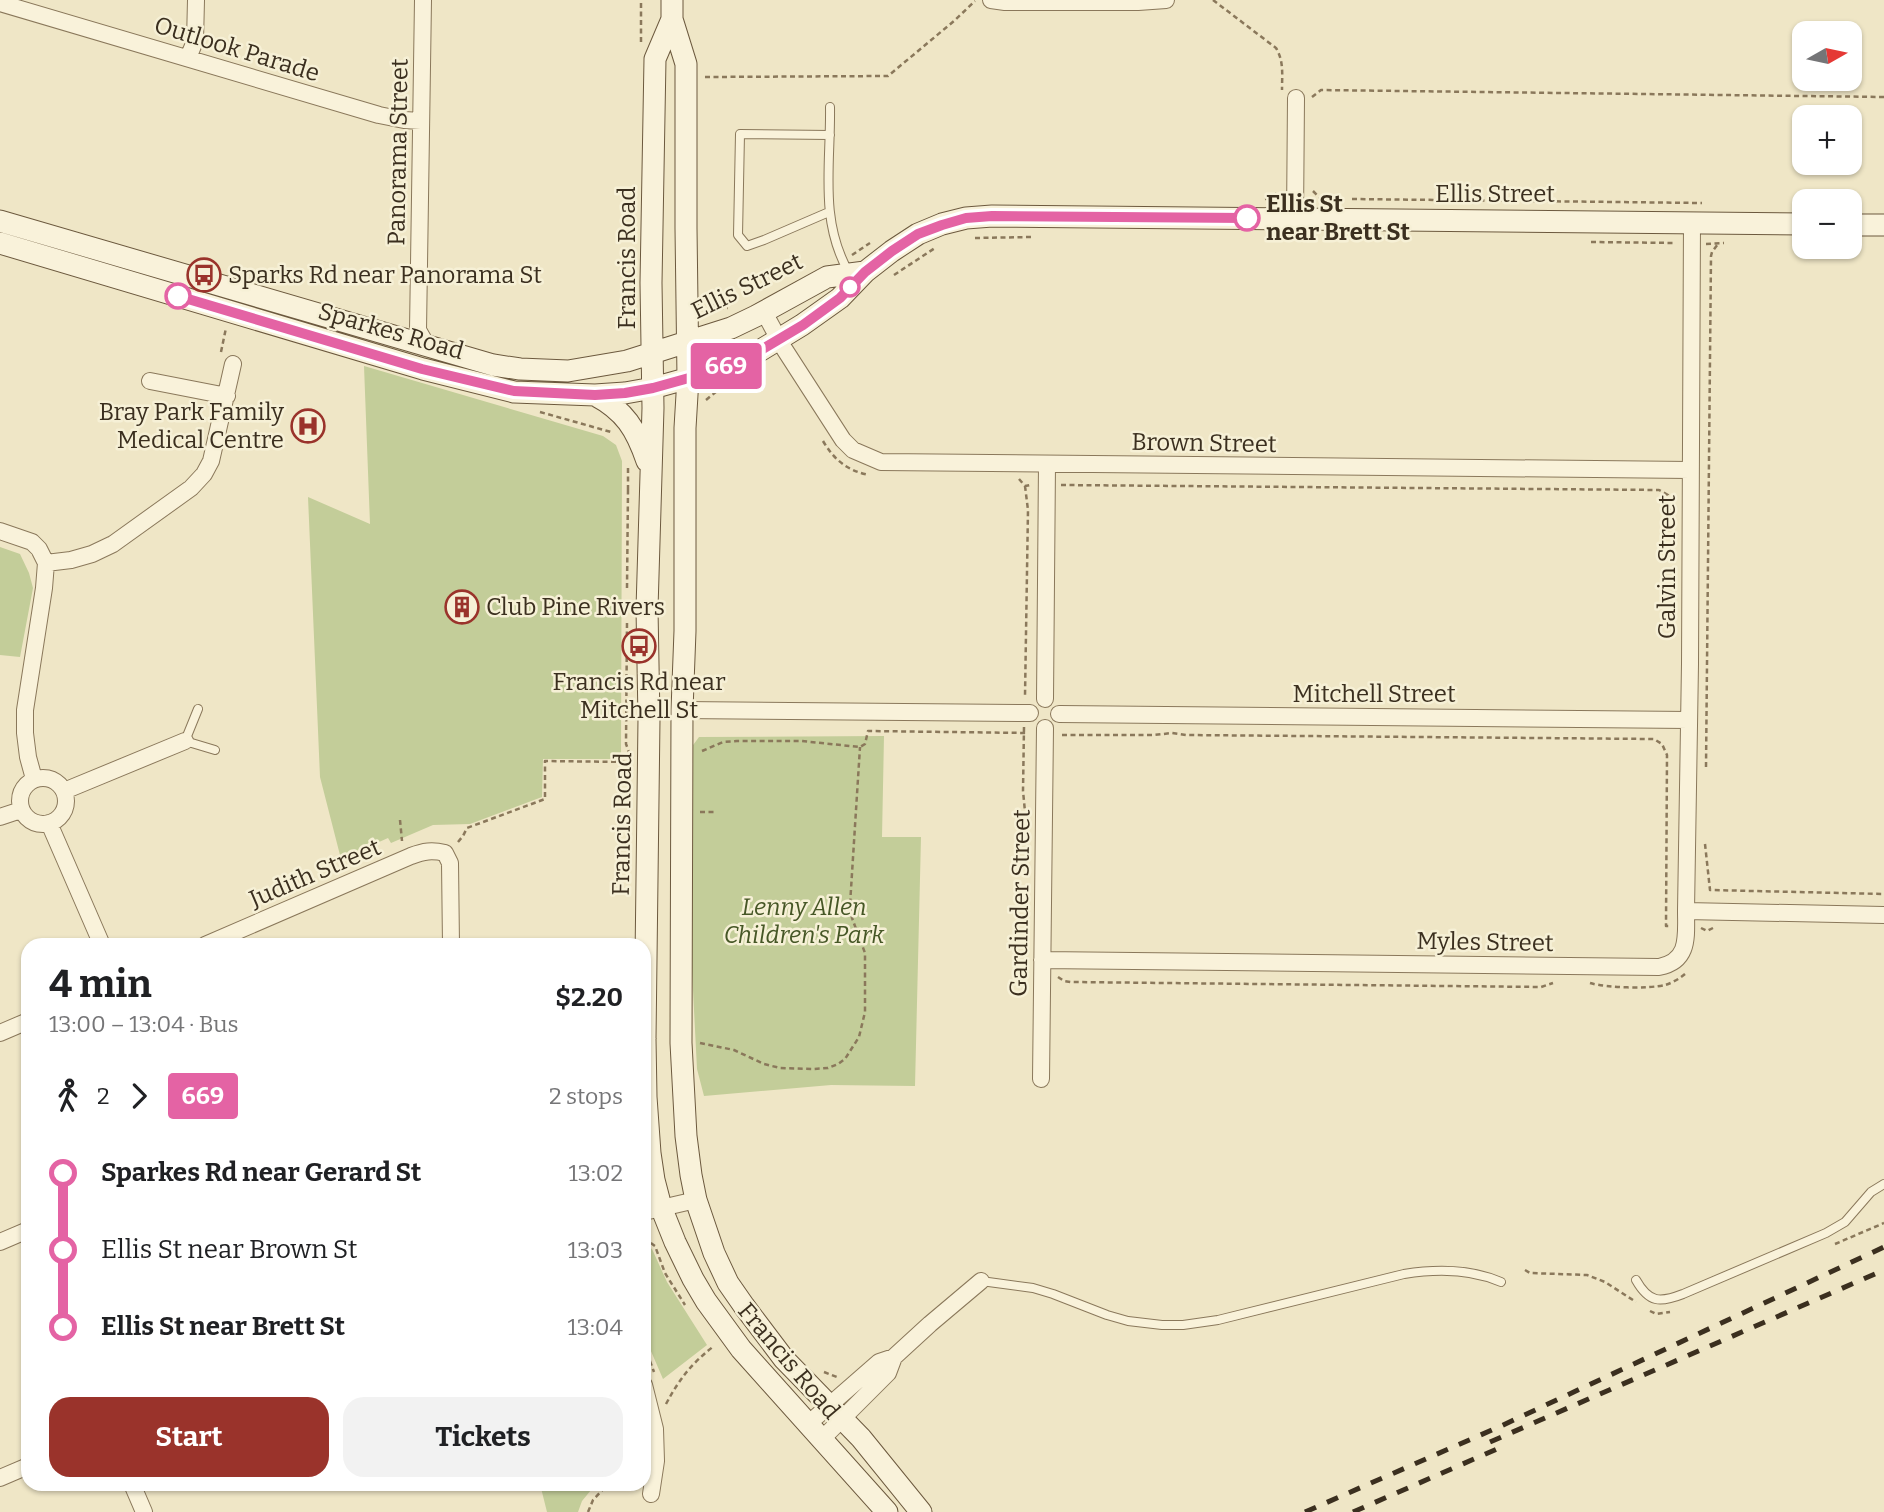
<!DOCTYPE html>
<html lang="en">
<head>
<meta charset="utf-8">
<style>
	:root { --surface:#fff; --page:#f2f2f2; --text:#202124; --muted:#757577; --accent:#9a332b }
	body { margin:0; font-family:Bitter,serif; background:var(--page); color:var(--text); height:100vh; display:flex; flex-direction:column; font-size:26px; white-space:nowrap }
	* { box-sizing:border-box; margin:0 }
	p { font-size:23px; color:var(--muted) }
	.icon { flex:none; width:38px; height:38px; fill:none; stroke:currentColor; stroke-width:2; stroke-linecap:round; stroke-linejoin:round }
	.map { position:relative; flex:1; overflow:hidden }
	.drawer { position:absolute; left:21px; top:938px; width:630px; height:553px; display:flex; flex-direction:column; background:var(--surface); border-radius:21px; box-shadow:0 2px 5px #0004 }
	.drawer>* { flex:none }
	.badge { padding:0 14px; border-radius:5px; font-size:24px; line-height:46px }
	.needle { width:46px; rotate:81deg }
	.fabs { position:absolute; left:1792px; top:21px; display:grid; gap:14px }
	.fabs a { display:grid; place-items:center; width:70px; height:70px; border-radius:14px; background:var(--surface); box-shadow:0 2px 5px #0004; font-size:35px }
	.map>.badge { position:absolute; translate:-50% -50%; box-shadow:0 0 0 4px #fff }
	.legs { display:flex; align-items:center; gap:10px; height:77px; padding:0 28px; font-size:23px }
	.legs p { margin-inline-start:auto }
	.overview { display:flex; align-items:center; justify-content:space-between; height:119px; padding:0 28px }
	h1 { font-size:38px; font-weight:700; line-height:52px }
	.primary-button { display:flex; gap:14px; margin-top:auto; padding:14px 28px }
	.primary-button a { flex:1; height:80px; border-radius:21px; background:var(--accent); color:#fff; font-size:28px; font-weight:700; line-height:80px; text-align:center }
	.primary-button a+a { background:var(--page); color:var(--text) }
	ul { padding:0 28px; list-style:none }
	li { display:flex; align-items:center; gap:24px; height:77px; font-size:26px }
	li i { display:grid; place-items:center; width:10px; height:100%; margin:0 9px; background:currentColor }
	li i::after { content:''; width:18px; height:18px; margin:-9px; border:5px solid; border-radius:50%; background:var(--surface) }
	li p { margin-inline-start:auto }
	li:first-child i { background:linear-gradient(#0000 50%,currentColor 0) }
	li:last-child i { background:linear-gradient(currentColor 50%,#0000 0) }
	.map>svg:first-child { display:block }
	.green { fill:#c3cd99 }
	.lines { fill:none; stroke-linecap:round; stroke-linejoin:round }
	.lane-casing { stroke:#8a785b; stroke-width:10 }
	.street-casing { stroke:#8a785b; stroke-width:18 }
	.secondary-casing { stroke:#6c593e; stroke-width:23 }
	.path { stroke:#8a785b; stroke-width:2.5; stroke-dasharray:5 3.5; stroke-linecap:butt }
	.lane { stroke:#f9f2da; stroke-width:8 }
	.street { stroke:#f9f2da; stroke-width:16 }
	.secondary { stroke:#f9f2da; stroke-width:21 }
	.rail { stroke:#3b2f1f; stroke-width:5; stroke-dasharray:12 12; stroke-linecap:butt }
	.line-1-casing { stroke:#fff; stroke-width:16 }
	.line-1 { stroke:#e463a4; stroke-width:10 }
	.stop-1-dot { fill:#fff; stroke:#e463a4; stroke-width:3.5 }
	.labels { text-anchor:middle; dominant-baseline:central; stroke-width:5; stroke-linejoin:round; paint-order:stroke }
	.street-label { font-size:24px; fill:#3b2f1f; stroke:#f6f0d6 }
	.stop-label { font-size:24px; font-weight:bold; fill:#3b2f1f; stroke:#f6f0d6; text-anchor:start }
	.poi-label { font-size:24px; fill:#3b2f1f; stroke:#f6f0d6; text-anchor:start }
	.park-label { font-size:24px; font-style:italic; fill:#465726; stroke:#f6f0d6 }
</style>
</head>
<body>
<div class="map">
<svg width="1884" height="1512" viewBox="0 0 1884 1512">
	<rect width="100%" height="100%" fill="#efe6c6"/>
	<path class="green" d="M364 366 603 436 616 445 622 461 621 759H543L542 797 470 824 433 825 391 843 388 838 341 859 320 777 308 497 370 524Z
		M0 547 20 554 29 573 33 588 20 657 0 655Z
		M884 736 882 837H921L915 1086 831 1085 704 1096 697 1069 690 931 685 756 699 737Z
		M644 1245 652 1249 667 1282 707 1345 663 1379 644 1335Z
		M540 1484H596L582 1501 578 1512H547Z"/>
	<g class="lines">
		<defs>
			<path id="lane" d="M830 107C831 164 819 219 848 271
				M829 212 764 240 747 246 738 235 740 134 830 135
				M198 709 185 741 215 750
				M1636 1280C1649 1303 1660 1303 1683 1294L1826 1233 1845 1222 1871 1192 1884 1184
				M981 1281 1033 1288 1053 1294 1107 1315 1128 1321 1162 1325H1183L1218 1320 1404 1274C1435 1269 1471 1269 1501 1282"/>
			<path id="street" d="M423 0 418 330 426 344
				M991 0 1005 2H1138L1166 0
				M0 3 379 115 404 120 421 121
				M188 58 195 41 196 0
				M1295 219 1296 98
				M764 312 783 347 843 440 853 450 881 462 1690 470
				M150 381 227 396
				M0 531 32 542 39 549 46 563 44 588 25 710V733L28 757 34 779
				M46 563 71 560 92 554 113 544 191 488 204 474 211 461 233 364
				M1045 699 1047 464
				M682 710 1030 713
				M1059 714 1689 720
				M20 801a23 23 0 1 1 46 0a23 23 0 1 1-46 0Z
				M64 791 185 741
				M0 817 21 810
				M49 823 102 945
				M1686 911 1884 915
				M205 945 411 856C424 851 432 850 445 853L450 863 451 945
				M1042 960 1659 967C1690 961 1686 936 1686 911L1690 664 1692 222
				M0 1033 28 1021
				M1041 1079 1045 728
				M644 1212 696 1200
				M0 1242 28 1230
				M644 1385 655 1429 656 1461 651 1494
				M808 1424 879 1362 894 1357
				M821 1440 888 1373 894 1357 930 1324 981 1281
				M0 1478 28 1466
				M132 1484 144 1512"/>
			<path id="secondary" d="M672 0V19L686 64V228L688 378 685 428V631L682 710 681 1043 686 1136 691 1175 696 1200 714 1253 728 1283 744 1306 784 1359 861 1438 921 1512
				M672 19 655 59 651 283 653 408 647 609 649 719 645 1039 646 1097 650 1153 654 1180 661 1207 675 1242 693 1279 706 1301 741 1349 887 1512
				M0 221 493 365 520 369 568 371 627 361 731 328 756 316 827 277 865 272
				M1850 225H1884
				M0 243 423 369 514 392 595 395 625 393 653 388 714 371 756 353 802 325 840 298 865 272 892 251 918 234 942 224 966 218 992 216 1804 224
				M595 395C625 411 636 429 647 461"/>
		</defs>
		<use href="#lane" class="lane-casing"/>
		<use href="#street" class="street-casing"/>
		<use href="#secondary" class="secondary-casing"/>
		<path class="path" d="M1213 0 1276 48C1284 61 1282 75 1282 90
			M641 42V0
			M705 77 888 76 954 21 975 1
			M1312 97 1321 90 1884 97
			M1313 191 1320 198 1331 199
			M1265 199 1271 198 1278 192 1280 193
			M1352 199 1702 203
			M975 238 1031 237
			M1591 242 1675 243
			M1706 244 1724 243
			M852 255 870 243
			M894 275 935 248
			M705 300 711 304 707 314
			M711 304 723 308H728
			M221 352 226 328
			M706 400 717 391
			M540 412 611 432
			M823 441C834 460 848 471 869 475
			M1019 479 1025 486 1030 485
			M1061 485 1659 490 1668 495 1670 509H1674
			M1025 486 1028 510 1025 696
			M628 490V465
			M627 588 628 490H632
			M627 623 626 744 629 752
			M1024 727 1023 791 1026 822
			M1062 735H1154L1172 733 1186 735 1654 739 1662 744 1667 755 1666 926H1670
			M702 751 723 742 737 741H802L860 747 865 744 868 731 1028 733
			M1706 767 1711 256 1712 252 1718 244
			M700 812H714
			M400 820 402 841
			M458 842 463 836 467 828 545 799V761L629 762
			M1705 844 1710 890 1884 894
			M1701 928 1707 931 1713 928
			M1058 977 1064 981 1071 982 1541 987 1553 983
			M1590 983C1607 988 1648 989 1665 985 1672 983 1679 979 1685 974
			M700 1043 734 1050 764 1064 780 1068 813 1069 828 1068 838 1064 845 1059 859 1037 865 1012V953L852 918 850 905 860 747
			M644 1238 655 1246 665 1273 685 1305
			M1835 1244 1884 1223
			M1525 1270 1530 1273 1587 1275 1605 1282 1636 1302
			M1650 1311 1656 1314 1670 1312
			M644 1345 654 1372
			M824 1372 837 1377
			M666 1404C680 1378 691 1364 714 1346
			M588 1512 593 1500 608 1484"/>
		<use href="#lane" class="lane"/>
		<use href="#street" class="street"/>
		<use href="#secondary" class="secondary"/>
		<path class="rail" d="M1490 1442 1884 1270
			M1305 1512 1501 1426 1884 1247
			M1353 1512 1506 1445"/>
	</g>
	<g class="lines">
		<defs>
			<path id="line-1" d="M178 296 422 369 514 391 595 395 625 393 653 388 714 371 756 353 803 325 840 298 865 272 892 251 918 234 942 225 966 218 992 216 1247 218"/>
		</defs>
		<use href="#line-1" class="line-1-casing"/>
		<use href="#line-1" class="line-1"/>
	</g>
	<defs>
		<symbol id="bus-ring" viewBox="-11 -11 22 22"><circle r="9.5" fill="#f6f0d6" stroke="#9a332b" stroke-width="1.5"/><path d="M-5-6H5V4H4V6H2V4H-2V6H-4V4H-5ZM-3.5-4V0h7V-4ZM-3.5 1.2v1.5H-2V1.2ZM2 1.2v1.5H3.5V1.2Z" fill="#9a332b"/></symbol>
		<symbol id="hospital-ring" viewBox="-11 -11 22 22"><circle r="9.5" fill="#f6f0d6" stroke="#9a332b" stroke-width="1.5"/><path d="M-5-5h3v3.5h4V-5h3V5h-3V1.5h-4V5h-3Z" fill="#9a332b"/></symbol>
		<symbol id="building-ring" viewBox="-11 -11 22 22"><circle r="9.5" fill="#f6f0d6" stroke="#9a332b" stroke-width="1.5"/><path d="M-4-6H4V6H1V3H-1V6H-4ZM-2.5-4.3h1.7v1.8h-1.7ZM.8-4.3h1.7v1.8H.8ZM-2.5-1h1.7V.8h-1.7ZM.8-1h1.7V.8H.8Z" fill="#9a332b"/></symbol>
	</defs>
	<g fill-rule="evenodd">
		<use href="#bus-ring" x="185" y="256" width="38" height="38"/>
		<use href="#hospital-ring" x="289" y="407" width="38" height="38"/>
		<use href="#building-ring" x="443" y="588" width="38" height="38"/>
		<use href="#bus-ring" x="620" y="627" width="38" height="38"/>
	</g>
	<g class="stop-1-dot">
		<circle cx="1247" cy="218" r="12"/>
		<circle cx="850" cy="287" r="9"/>
		<circle cx="178" cy="296" r="12"/>
	</g>
	<g class="labels">
		<g class="street-label">
			<text transform="translate(237 49) rotate(17)">Outlook Parade</text>
			<text transform="translate(398 152) rotate(-89)">Panorama Street</text>
			<text x="1495" y="194">Ellis Street</text>
			<text transform="translate(627 258) rotate(-90)">Francis Road</text>
			<text transform="translate(747 286) rotate(-26)">Ellis Street</text>
			<text transform="translate(391 331) rotate(16)">Sparkes Road</text>
			<text transform="translate(1204 443) rotate(1)">Brown Street</text>
			<text transform="translate(1667 567) rotate(-90)">Galvin Street</text>
			<text x="1374" y="694">Mitchell Street</text>
			<text transform="translate(622 824) rotate(-89)">Francis Road</text>
			<text transform="translate(315 873) rotate(-23)">Judith Street</text>
			<text transform="translate(1020 903) rotate(-89)">Gardinder Street</text>
			<text transform="translate(1485 942) rotate(1)">Myles Street</text>
			<text transform="translate(789 1361) rotate(50)">Francis Road</text>
		</g>
		<g class="stop-label">
			<text x="1266" y="204">Ellis St<tspan x="1266" dy="28">near Brett St</tspan></text>
		</g>
		<g class="poi-label">
			<text x="228" y="275">Sparks Rd near Panorama St</text>
			<text x="284" y="412" text-anchor="end">Bray Park Family<tspan x="284" dy="28">Medical Centre</tspan></text>
			<text x="486" y="607">Club Pine Rivers</text>
			<text x="639" y="682" text-anchor="middle">Francis Rd near<tspan x="639" dy="28">Mitchell St</tspan></text>
		</g>
		<g class="park-label">
			<text x="804" y="907">Lenny Allen<tspan x="804" dy="28">Children's Park</tspan></text>
		</g>
	</g>
</svg>
<div class="fabs">
<a><svg class="needle" viewBox="-14 -14 28 28"><path d="M0-13l5 13h-10z" fill="#e53935"/><path d="M0 13l5-13h-10z" fill="#757577"/></svg></a>
<a>+</a>
<a>−</a>
</div>
<b class="badge" style="left:726px;top:366px;background:#e463a4;color:#fff">669</b>
<section class="drawer">
<div class="overview"><div><h1>4 min</h1><p>13:00 – 13:04 · Bus</p></div><b>$2.20</b></div>
<div class="legs"><svg class="icon" aria-label="walk" viewBox="0 0 24 24"><circle cx="13" cy="4" r="2"/><path d="M13 8l-2 6 4 7M11 14l-3 7M7 12l3-4h3l4 4"/></svg>2<svg class="icon" aria-label="forward" viewBox="0 0 24 24"><path d="M9 5l7 7-7 7"/></svg><b class="badge" style="background:#e463a4;color:#fff">669</b><p>2 stops</p></div>
<ul>
<li><i style="color:#e463a4"></i><b>Sparkes Rd near Gerard St</b><p>13:02</p></li>
<li><i style="color:#e463a4"></i><span>Ellis St near Brown St</span><p>13:03</p></li>
<li><i style="color:#e463a4"></i><b>Ellis St near Brett St</b><p>13:04</p></li>
</ul>
<div class="primary-button"><a>Start</a><a>Tickets</a></div>
</section>
</div>
</body>
</html>
